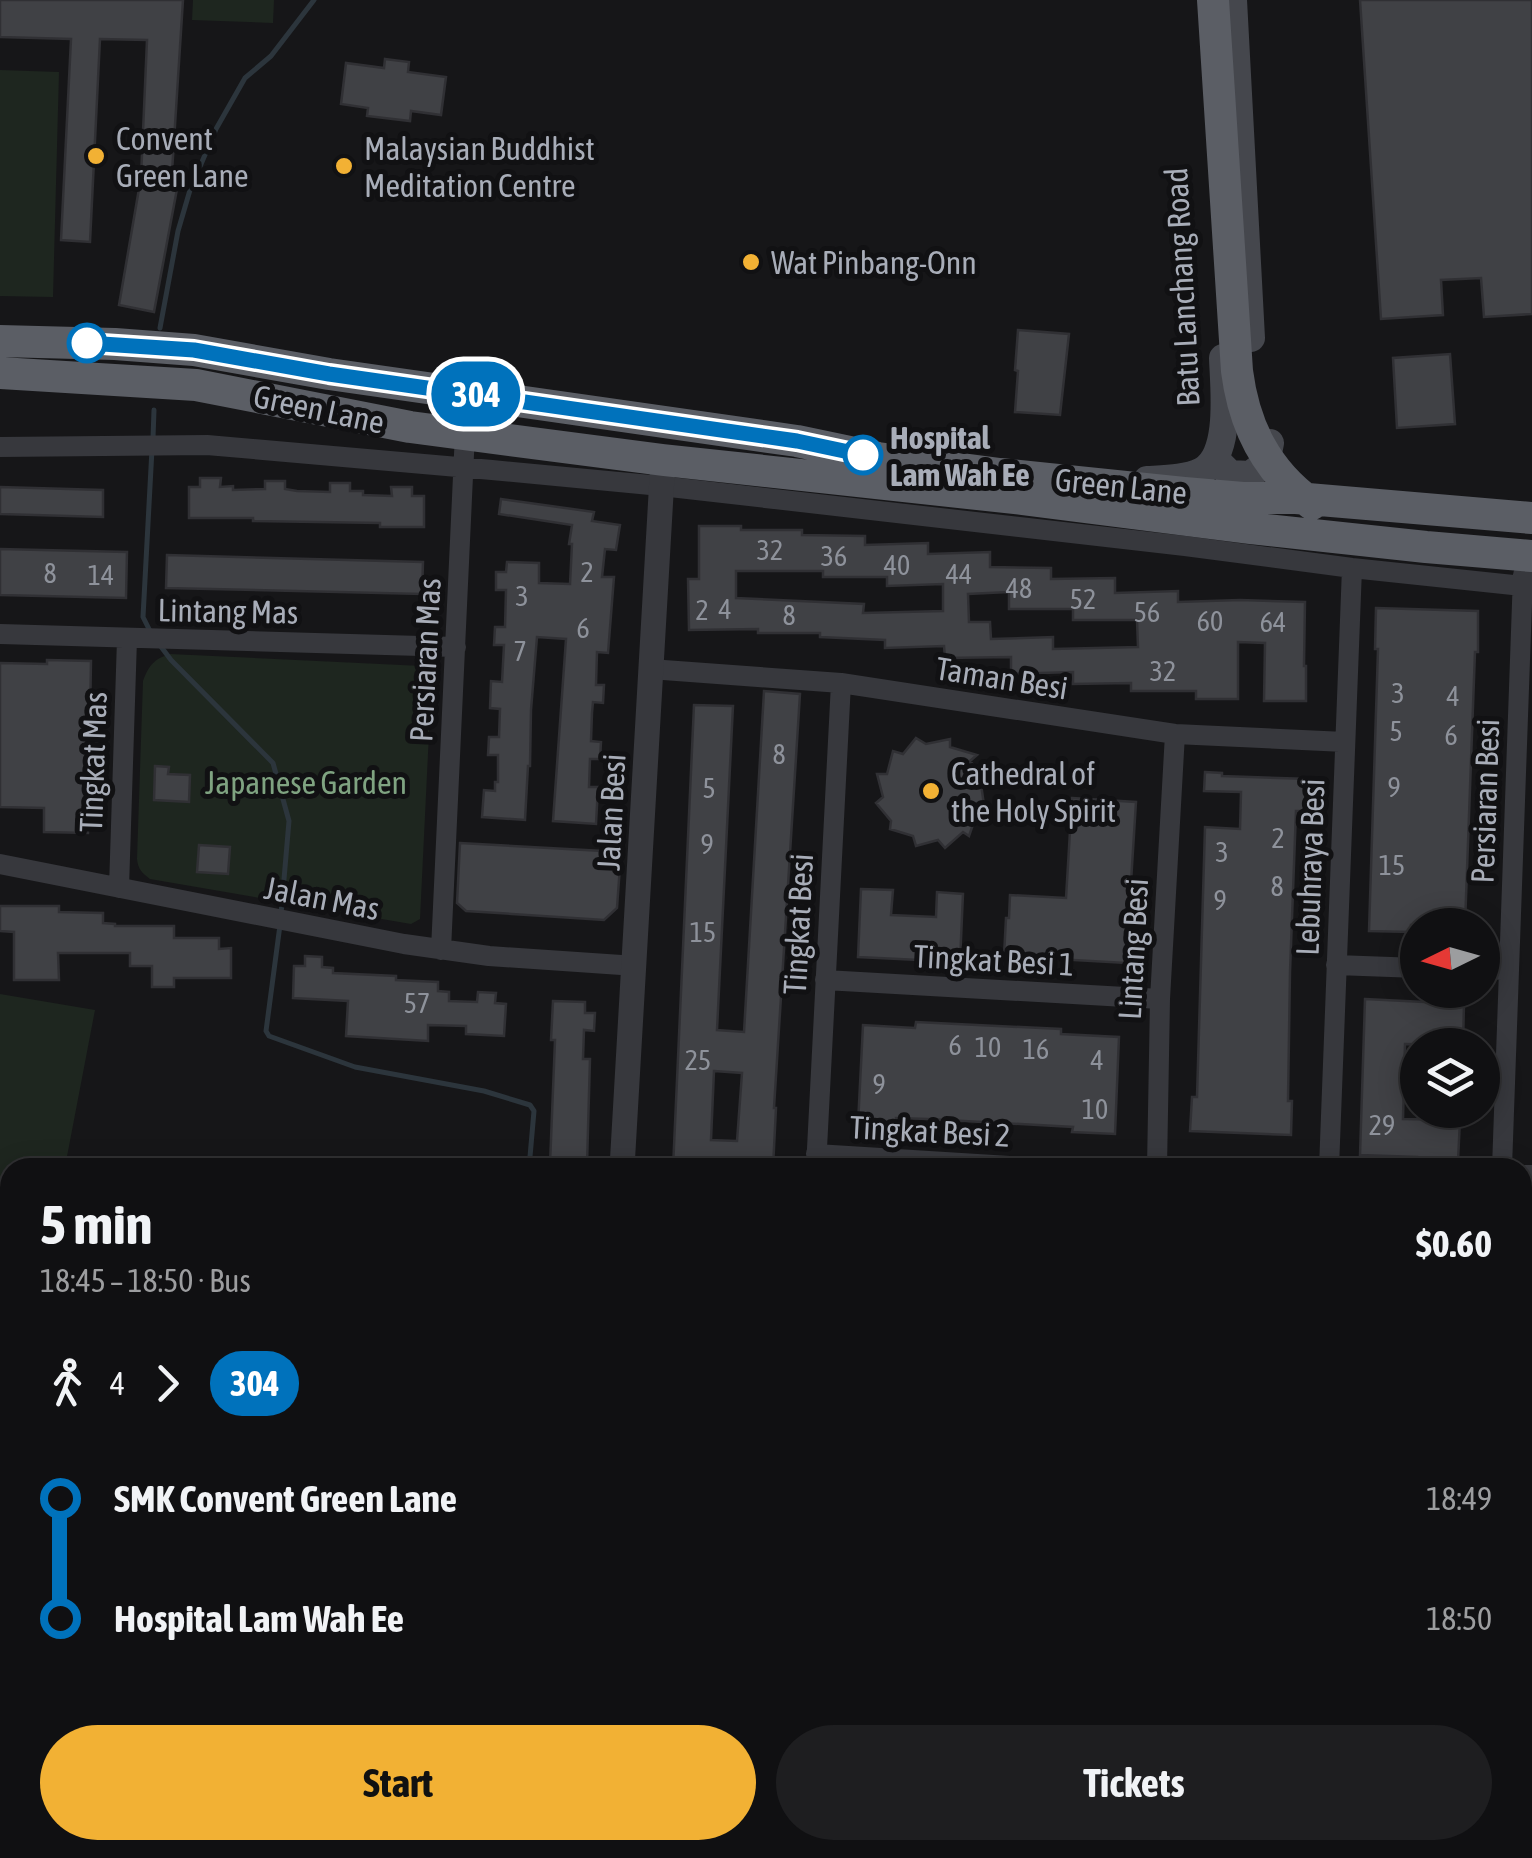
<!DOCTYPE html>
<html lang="en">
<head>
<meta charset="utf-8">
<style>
	:root { --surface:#101012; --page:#1e1e20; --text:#f1f3f6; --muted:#9c9d9f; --line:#303032; --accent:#f2b134 }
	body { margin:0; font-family:"Asap Condensed",sans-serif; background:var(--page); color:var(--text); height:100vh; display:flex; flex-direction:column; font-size:38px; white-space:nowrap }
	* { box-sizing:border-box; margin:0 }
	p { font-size:32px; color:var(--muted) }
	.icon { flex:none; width:55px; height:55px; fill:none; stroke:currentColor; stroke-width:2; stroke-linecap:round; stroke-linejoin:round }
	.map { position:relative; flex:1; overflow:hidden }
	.sheet { position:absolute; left:0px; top:1158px; width:1532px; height:702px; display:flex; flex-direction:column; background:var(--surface); border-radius:30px 30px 0 0; box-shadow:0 5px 25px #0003,0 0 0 2px var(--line) }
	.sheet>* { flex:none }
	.badge { padding:0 20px; border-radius:32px; font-size:35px; line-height:65px }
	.needle { width:65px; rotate:265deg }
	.fabs { position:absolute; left:1400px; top:908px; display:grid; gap:20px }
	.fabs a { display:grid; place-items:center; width:100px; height:100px; border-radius:50%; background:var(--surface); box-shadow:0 5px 25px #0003,0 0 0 2px var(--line); font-size:50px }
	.map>.badge { position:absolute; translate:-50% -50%; box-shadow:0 0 0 5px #fff }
	.legs { display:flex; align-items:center; gap:15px; height:110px; padding:0 40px; font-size:32px }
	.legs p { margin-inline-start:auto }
	.summary { display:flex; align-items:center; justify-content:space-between; height:170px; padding:0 40px }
	h1 { font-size:55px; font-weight:700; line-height:75px }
	.button { display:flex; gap:20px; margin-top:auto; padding:20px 40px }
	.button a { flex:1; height:115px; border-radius:60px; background:var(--accent); color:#111; font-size:40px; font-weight:700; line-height:115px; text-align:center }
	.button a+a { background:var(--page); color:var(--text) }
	ul { padding:0 40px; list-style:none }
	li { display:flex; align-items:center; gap:35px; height:120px; font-size:38px }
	li i { display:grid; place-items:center; width:15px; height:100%; margin:0 12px; background:currentColor }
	li i::after { content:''; width:25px; height:25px; margin:-12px; border:8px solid; border-radius:50%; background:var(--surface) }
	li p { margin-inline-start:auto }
	li:first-child i { background:linear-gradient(#0000 50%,currentColor 0) }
	li:last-child i { background:linear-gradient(currentColor 50%,#0000 0) }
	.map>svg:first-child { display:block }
	.green { fill:#1e261f }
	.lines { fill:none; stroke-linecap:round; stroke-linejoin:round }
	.stream { stroke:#2c353c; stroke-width:5 }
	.building { fill:#404145; stroke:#303034; stroke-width:2.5; fill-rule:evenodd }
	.minor { stroke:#37383d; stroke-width:20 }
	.tertiary { stroke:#37383d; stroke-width:25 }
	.secondary { stroke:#45474d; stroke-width:28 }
	.trunk { stroke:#5b5e65; stroke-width:32 }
	.line-1-casing { stroke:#fff; stroke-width:22 }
	.line-1 { stroke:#0072bc; stroke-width:15 }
	.poi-dot { fill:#f2b134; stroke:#111113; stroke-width:4 }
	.stop-1-dot { fill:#fff; stroke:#0072bc; stroke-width:5 }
	.labels { text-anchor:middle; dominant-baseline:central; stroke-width:10; stroke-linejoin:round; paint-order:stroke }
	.number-label { font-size:28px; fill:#8e929b }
	.poi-label { font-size:32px; fill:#a8adb8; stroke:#111113; text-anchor:start }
	.street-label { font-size:32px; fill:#a8adb8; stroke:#111113 }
	.stop-label { font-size:32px; font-weight:bold; fill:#a8adb8; stroke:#111113; text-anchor:start }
	.park-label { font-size:32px; fill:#7fa381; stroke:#111113 }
</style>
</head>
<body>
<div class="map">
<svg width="1532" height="1858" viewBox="0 0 1532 1858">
	<rect width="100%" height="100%" fill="#161618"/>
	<path class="green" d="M193 0H274L273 23 192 20Z
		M0 70 59 72 53 297 0 296Z
		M170 654 422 666 432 671 420 919 411 924 150 879C142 873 138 869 137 859L143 681C149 665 154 659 170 654Z
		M0 994 95 1010 65 1167 10 1168V1850H698L699 1858H0Z
		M1523 1708H1532V1858H1433L1426 1850H1522Z"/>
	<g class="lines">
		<path class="stream" d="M160 328 178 231 190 190 216 129 245 78 271 56 314 0
			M153 438 154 410
			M150 631 143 617 152 449
			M159 644 171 660 273 763 289 821 281 914
			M280 925 266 1031 269 1036 355 1067 484 1091 530 1105 534 1111 529 1168
			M1522 1810 1532 1821"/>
	</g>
	<path class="building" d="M0 0H183L171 188 177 189 154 312 119 305 141 177 147 40 100 39 90 242 61 240 71 39 0 37Z
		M1360 0H1532V314L1484 317 1481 278 1441 280 1443 315 1381 319Z
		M385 59 409 62 408 72 446 77 441 115 411 111 410 121 367 116 368 108 341 104 346 63 384 68Z
		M1018 330 1069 334 1060 415 1015 412 1018 371 1015 370Z
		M1450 354 1455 424 1397 428 1393 358Z
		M200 478H221L220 487 233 486V490L265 489V481H285V489L297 491 330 492V483H350V491H363V495L392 496 391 487H412V496H424V527H380V523L253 521V518H189V487H200Z
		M0 487 103 490V517L0 514Z
		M501 499 594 512 592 521 620 525 616 550 605 549 602 577H614L608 653 597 652 596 685H604L603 703 593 702 592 713 591 741 601 742 600 759H590L589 787H598L596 824 553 821 566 639 537 637 531 710 530 766H528L525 820 482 817 484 790 495 791V782H498V755H488L489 737H499L500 709 490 708 491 681 502 682 504 645H494L495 627H505L506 590H496V572H506L507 562 539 563V583L570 584 572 544H569L572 525 499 514Z
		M699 526H741V530H802V535L865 536V545L928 543V554L990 552V567L1051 568V579L1115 578V593L1178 591V602L1240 600 1305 602 1304 666H1306V701H1264L1265 643 1238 642V699H1196V691H1131V683L1073 684V672L1011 674V657L945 658 944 646 885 648V640L820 637V633H758V629L689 630 688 579H699ZM736 571H823V577H887V586L943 584V611L863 613 864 604 736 598ZM1009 592V609H1073V620H1137L1138 647 1053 649V637L991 639 990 622H969L968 594Z
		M0 549 127 552 126 598 0 595Z
		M167 555 423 562 422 594 166 588Z
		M1376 608 1478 611V652H1475L1465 925H1411V932L1369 931 1378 649H1375Z
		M47 660 91 661 88 833 44 832V808L0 807V663L47 664Z
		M764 691 800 694 774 1108H776L773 1168H673L694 705 733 706 717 1030 744 1032ZM714 1071 742 1073 737 1141 711 1140Z
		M916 738 926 744 950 739V747L977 755 970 761 989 783 981 784 985 812 977 813 969 836 963 832 945 848 938 840 916 846 913 836 890 829 891 821 876 803 883 797 877 774H887L893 751 903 754Z
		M155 766 169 767 168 774 190 775 189 802 154 800Z
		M1205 772 1222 773V776L1310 779 1308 811H1296L1290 972 1288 1101H1292L1291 1135 1190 1131 1192 1097H1197L1205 827 1240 829 1241 792 1204 791Z
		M1072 798 1136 802 1126 963 1004 956 1006 918H1009L1010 895 1066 898Z
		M460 843 621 852 617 908 604 920 466 911 457 903Z
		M199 845 230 847 228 874 197 872Z
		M861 889 893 890 891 915 936 917 937 892 963 894 960 962 858 957Z
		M0 906H59V912L103 913V923L115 924V926H174V938H219V949L231 948V978H174V987H152V966H130V953H58L59 980H14V932L0 931Z
		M305 956 322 957V967L333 968V973L396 976V980L438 982V991L449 992V1001L477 1002 478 992 496 993 495 1003 506 1004 504 1036 466 1034V1026L428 1025V1041L346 1036 348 1001 293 998 294 966H305Z
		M1365 999 1464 1004 1463 1045 1405 1044 1403 1119 1460 1120 1458 1161 1417 1160V1157L1360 1155Z
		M553 1001 585 1002V1013H595L594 1031 584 1030 583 1059H590L587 1165 550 1164 555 1040H551Z
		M916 1022 1061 1029V1034L1119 1037 1115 1134 1072 1132 1073 1127 928 1119 896 1118V1125L858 1124 863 1025 915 1028Z"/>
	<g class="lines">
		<path class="minor" d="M0 447 207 445 492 470 661 486 1185 546 1352 568 1532 587
			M0 634 456 647
			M650 669 841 683 1175 734 1345 742
			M0 864 404 944 489 956 636 966
			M119 888 127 639
			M441 950 465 433
			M1336 965 1418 968
			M1482 969 1509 970
			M825 980 1160 999
			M816 1154 1040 1168
			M816 1168 841 683
			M1157 1168 1160 999 1175 734
			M1329 1168 1352 568
			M1502 1168 1523 575
			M1522 1175H1532
			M766 1850 770 1858
			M959 1850 962 1858
			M1384 1850 1390 1858
			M1006 1858 1024 1850"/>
		<path class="tertiary" d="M622 1168 663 460
			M1522 1374H1532"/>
		<path class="secondary" d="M1233 0 1251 338
			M1216 460 1230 474 1250 475 1266 463 1270 443
			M1147 480C1165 479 1186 479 1202 471 1232 455 1224 388 1223 358"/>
		<path class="trunk" d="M1213 0 1237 371C1244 426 1266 471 1312 504
			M0 341 115 344 194 350 329 374 797 441 878 458 1000 474 1184 493 1243 498H1296L1532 518
			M0 373 196 385 410 427 663 460 1023 499 1249 528 1426 547 1532 556"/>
	</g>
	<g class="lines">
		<defs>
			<path id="line-1" d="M87 343 194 350 329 374 797 441 863 455"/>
		</defs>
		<use href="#line-1" class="line-1-casing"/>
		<use href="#line-1" class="line-1"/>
	</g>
	<g class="poi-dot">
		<circle cx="96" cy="156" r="10"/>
		<circle cx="344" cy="166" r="10"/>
		<circle cx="751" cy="262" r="10"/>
		<circle cx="931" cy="791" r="10"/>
	</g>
	<g class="stop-1-dot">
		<circle cx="87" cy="343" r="18"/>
		<circle cx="863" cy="455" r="18"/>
	</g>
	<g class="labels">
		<g class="number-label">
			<text x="770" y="550">32</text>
			<text x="834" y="556">36</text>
			<text x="897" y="565">40</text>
			<text x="587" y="572">2</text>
			<text x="50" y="573">8</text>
			<text x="959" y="574">44</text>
			<text x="101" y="575">14</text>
			<text x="1019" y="588">48</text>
			<text x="522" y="596">3</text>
			<text x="1083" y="599">52</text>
			<text x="725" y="609">4</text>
			<text x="702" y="610">2</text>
			<text x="1147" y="612">56</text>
			<text x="789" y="615">8</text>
			<text x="1210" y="621">60</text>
			<text x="1273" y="622">64</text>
			<text x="583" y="628">6</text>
			<text x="520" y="651">7</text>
			<text x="1163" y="671">32</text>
			<text x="1398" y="693">3</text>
			<text x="1453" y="696">4</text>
			<text x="1396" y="731">5</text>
			<text x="1451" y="735">6</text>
			<text x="779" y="754">8</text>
			<text x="1394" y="787">9</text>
			<text x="709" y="788">5</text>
			<text x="1278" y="838">2</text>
			<text x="707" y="844">9</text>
			<text x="1222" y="852">3</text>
			<text x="1392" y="865">15</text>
			<text x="1277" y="886">8</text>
			<text x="1220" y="900">9</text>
			<text x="703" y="932">15</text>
			<text x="417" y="1003">57</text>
			<text x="955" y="1045">6</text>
			<text x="988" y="1047">10</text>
			<text x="1036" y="1049">16</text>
			<text x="698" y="1060">25</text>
			<text x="1097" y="1060">4</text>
			<text x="879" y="1084">9</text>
			<text x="1095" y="1109">10</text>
			<text x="1382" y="1125">29</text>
		</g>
		<g class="poi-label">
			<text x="116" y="138">Convent<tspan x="116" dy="37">Green Lane</tspan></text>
			<text x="364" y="148">Malaysian Buddhist<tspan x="364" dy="37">Meditation Centre</tspan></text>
			<text x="771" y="262">Wat Pinbang-Onn</text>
			<text x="951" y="773">Cathedral of<tspan x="951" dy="37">the Holy Spirit</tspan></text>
		</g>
		<g class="street-label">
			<text transform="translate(1182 287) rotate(-93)">Batu Lanchang Road</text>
			<text transform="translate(319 409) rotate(12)">Green Lane</text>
			<text transform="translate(1121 486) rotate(6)">Green Lane</text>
			<text transform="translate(228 611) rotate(1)">Lintang Mas</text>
			<text transform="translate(425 660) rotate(-87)">Persiaran Mas</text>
			<text transform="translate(1002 678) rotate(9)">Taman Besi</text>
			<text transform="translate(93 762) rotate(-88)">Tingkat Mas</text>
			<text transform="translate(1485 801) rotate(-88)">Persiaran Besi</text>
			<text transform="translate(611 812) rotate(-87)">Jalan Besi</text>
			<text transform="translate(1310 867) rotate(-88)">Lebuhraya Besi</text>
			<text transform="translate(322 898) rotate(11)">Jalan Mas</text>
			<text transform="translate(798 924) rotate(-87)">Tingkat Besi</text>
			<text transform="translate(1133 949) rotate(-87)">Lintang Besi</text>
			<text transform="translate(994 960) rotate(3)">Tingkat Besi 1</text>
			<text transform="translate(930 1131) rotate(3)">Tingkat Besi 2</text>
		</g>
		<g class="stop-label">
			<text x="890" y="437">Hospital<tspan x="890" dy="37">Lam Wah Ee</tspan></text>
		</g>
		<g class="park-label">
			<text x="306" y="782">Japanese Garden</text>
		</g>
	</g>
</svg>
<div class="fabs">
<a><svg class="needle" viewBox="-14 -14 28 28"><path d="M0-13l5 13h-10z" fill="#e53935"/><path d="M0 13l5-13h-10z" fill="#9c9d9f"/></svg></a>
<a><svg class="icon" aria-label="layers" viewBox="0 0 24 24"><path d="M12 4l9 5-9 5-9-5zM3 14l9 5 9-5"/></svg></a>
</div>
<b class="badge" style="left:476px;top:394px;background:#0072bc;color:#fff">304</b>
<section class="sheet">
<div class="summary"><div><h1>5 min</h1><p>18:45 – 18:50 · Bus</p></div><b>$0.60</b></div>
<div class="legs"><svg class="icon" aria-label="walk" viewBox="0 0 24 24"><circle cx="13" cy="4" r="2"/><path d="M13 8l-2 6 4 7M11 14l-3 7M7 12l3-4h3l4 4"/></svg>4<svg class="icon" aria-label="forward" viewBox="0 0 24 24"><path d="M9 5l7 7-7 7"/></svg><b class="badge" style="background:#0072bc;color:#fff">304</b></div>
<ul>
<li><i style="color:#0072bc"></i><b>SMK Convent Green Lane</b><p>18:49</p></li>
<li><i style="color:#0072bc"></i><b>Hospital Lam Wah Ee</b><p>18:50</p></li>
</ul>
<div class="button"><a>Start</a><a>Tickets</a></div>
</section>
</div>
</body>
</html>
